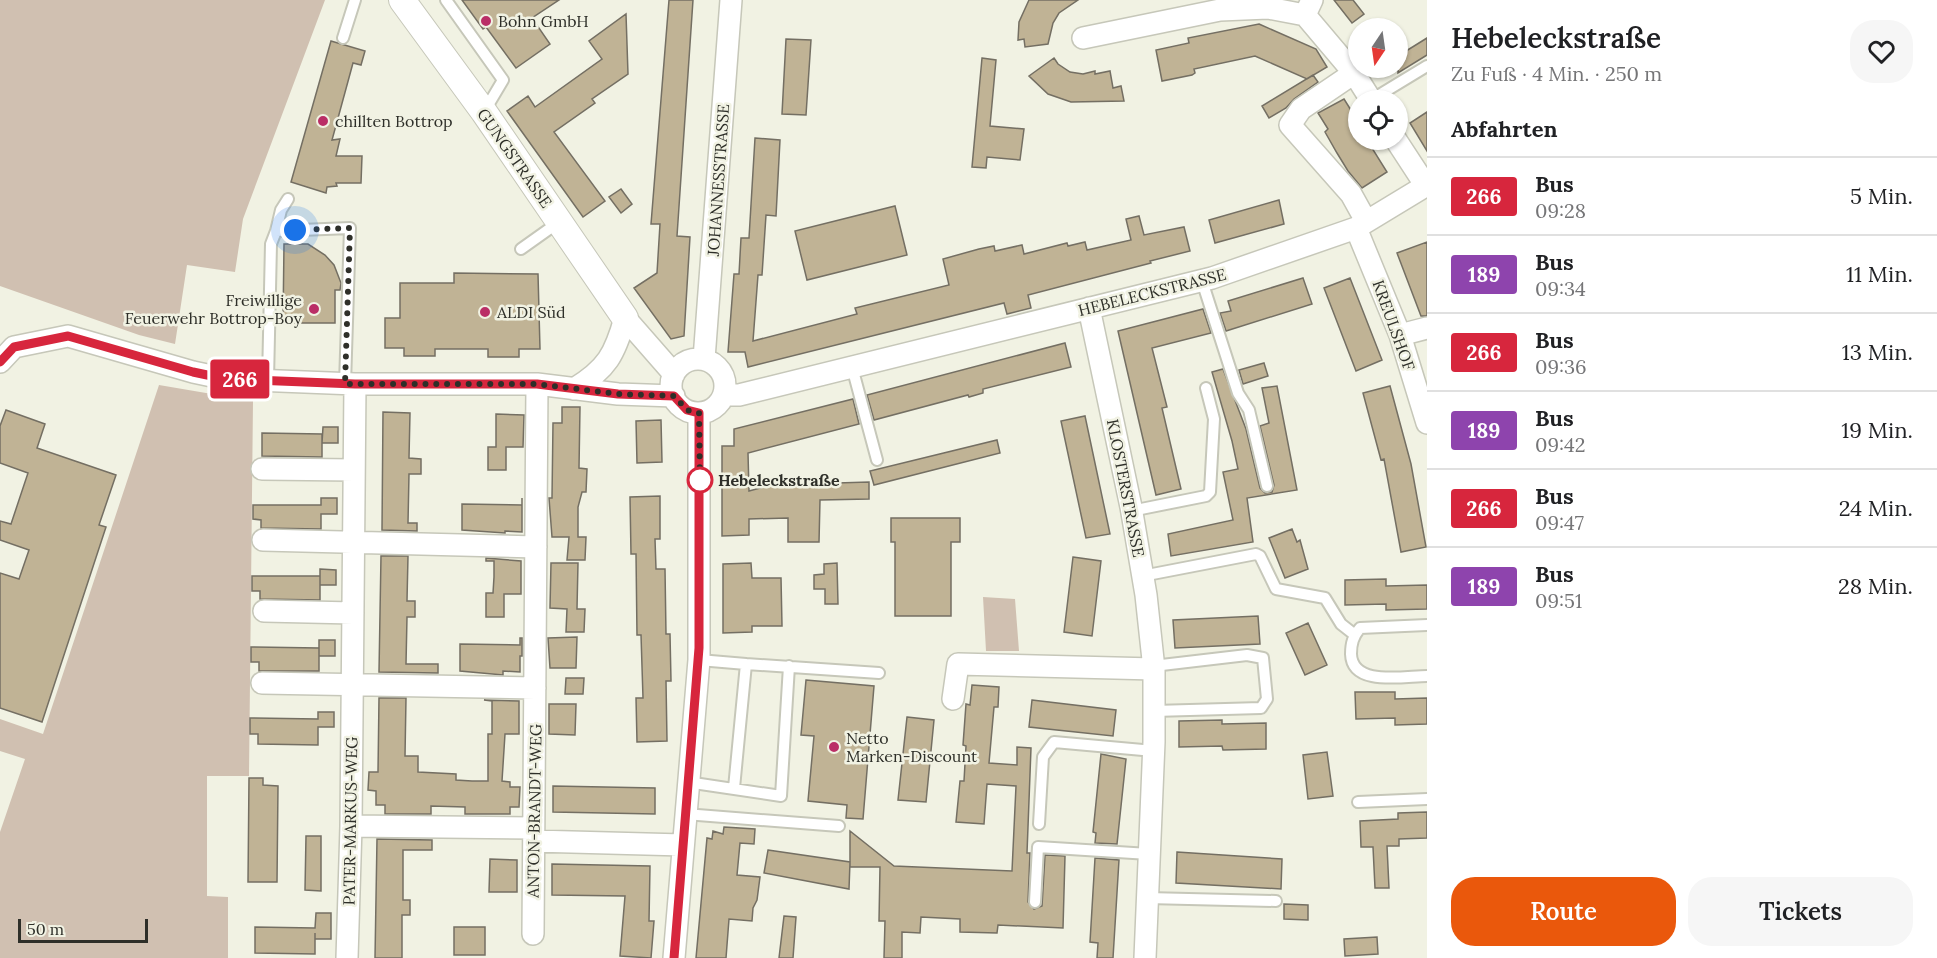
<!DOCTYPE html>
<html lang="de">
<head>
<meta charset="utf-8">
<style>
	:root { --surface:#fff; --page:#f6f6f6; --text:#202124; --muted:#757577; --line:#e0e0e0; --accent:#ea580c }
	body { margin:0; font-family:Lora,serif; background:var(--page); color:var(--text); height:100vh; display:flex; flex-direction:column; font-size:22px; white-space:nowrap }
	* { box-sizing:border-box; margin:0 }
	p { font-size:20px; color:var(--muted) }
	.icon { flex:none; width:33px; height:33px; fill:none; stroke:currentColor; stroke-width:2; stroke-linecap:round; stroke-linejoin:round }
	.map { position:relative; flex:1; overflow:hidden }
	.side { display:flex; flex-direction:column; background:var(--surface); width:510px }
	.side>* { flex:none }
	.badge { padding:0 12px; border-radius:4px; font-size:21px; line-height:39px }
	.needle { width:39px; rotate:193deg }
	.buttons { position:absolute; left:1348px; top:18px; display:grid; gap:12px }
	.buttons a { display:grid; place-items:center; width:60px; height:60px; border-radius:50%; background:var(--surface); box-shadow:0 2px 4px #0004; font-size:30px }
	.scale { position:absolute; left:18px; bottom:15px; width:130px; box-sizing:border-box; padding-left:6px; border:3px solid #2e2f29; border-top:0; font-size:16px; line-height:21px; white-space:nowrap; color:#2e2f29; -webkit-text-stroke:4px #f1f2e3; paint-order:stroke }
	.you { position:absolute; width:30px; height:30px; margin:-15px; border:4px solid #fff; border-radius:50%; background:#1a73e8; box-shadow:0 0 0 9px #1a73e833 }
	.map>.badge { position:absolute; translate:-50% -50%; box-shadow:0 0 0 3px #fff }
	h2 { padding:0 24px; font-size:22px; line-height:54px }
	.round { display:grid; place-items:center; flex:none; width:63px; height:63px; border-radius:24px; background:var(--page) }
	.head { display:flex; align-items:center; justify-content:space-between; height:102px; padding:0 24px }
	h1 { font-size:28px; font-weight:600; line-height:45px }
	.cta { display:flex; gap:12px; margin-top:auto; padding:12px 24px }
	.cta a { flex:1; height:69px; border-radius:24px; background:var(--accent); color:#fff; font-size:24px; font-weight:600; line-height:69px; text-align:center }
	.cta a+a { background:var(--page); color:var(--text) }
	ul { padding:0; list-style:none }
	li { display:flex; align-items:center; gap:18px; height:78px; padding:0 24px; border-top:2px solid var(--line) }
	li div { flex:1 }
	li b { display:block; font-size:22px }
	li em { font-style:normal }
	li .badge { min-width:66px; font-weight:700; text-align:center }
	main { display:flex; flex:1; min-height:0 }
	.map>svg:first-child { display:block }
	.green { fill:#d0c0b1 }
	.building { fill:#c0b395; stroke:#746f63; stroke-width:1.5 }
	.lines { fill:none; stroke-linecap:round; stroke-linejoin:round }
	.service-casing { stroke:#c6c7b9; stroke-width:14 }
	.minor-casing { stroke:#c6c7b9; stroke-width:24 }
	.tertiary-casing { stroke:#c6c7b9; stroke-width:28 }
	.service { stroke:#fff; stroke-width:10 }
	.minor { stroke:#fff; stroke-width:21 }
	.tertiary { stroke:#fff; stroke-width:26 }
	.line-casing { stroke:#fff; stroke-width:14 }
	.line { stroke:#d7263d; stroke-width:9 }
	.walk { stroke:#2e2f29; stroke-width:6; stroke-dasharray:0 10.8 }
	.poi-dot { fill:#ba2e66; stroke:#f1f2e3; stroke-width:2 }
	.stop-dot { fill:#fff; stroke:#d7263d; stroke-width:3 }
	.labels { text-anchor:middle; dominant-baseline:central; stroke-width:5; stroke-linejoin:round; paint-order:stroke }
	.poi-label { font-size:16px; fill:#2e2f29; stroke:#f1f2e3; text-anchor:start }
	.street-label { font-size:16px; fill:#2e2f29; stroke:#f1f2e3 }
	.stop-label { font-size:16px; font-weight:bold; fill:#2e2f29; stroke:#f1f2e3; text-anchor:start }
</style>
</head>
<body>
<main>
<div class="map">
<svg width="1427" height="958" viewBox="0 0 1427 958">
	<rect width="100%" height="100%" fill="#f1f2e3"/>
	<path class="green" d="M0 0H325L243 219 235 272 187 265 175 344 139 335 0 286Z
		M159 385 253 401 249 776H207V896L228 897V958H0V832L25 759 0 751V719L43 734Z
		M983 597 1015 599 1019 651H986Z"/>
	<path class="building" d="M462 0H559L532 18 550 44 516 68 486 27 483 29Z
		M669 0H693L677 236 690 237 684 336 671 339 634 288 657 273 660 224H651Z
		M1029 0H1078L1059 13 1053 23 1048 44 1025 47 1024 39 1018 40 1019 22Z
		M1334 0H1353L1364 14 1352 23Z
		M626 14 628 74 592 99 595 103 554 132 605 201 583 217 507 111 528 96 535 107 602 59 589 41Z
		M1259 24 1316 49 1327 67 1307 79 1255 56 1194 69 1195 73 1192 75 1162 81 1156 50 1189 43 1188 38Z
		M1427 38V55L1398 73V56Z
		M786 39 811 40 806 115 782 114Z
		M331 41 365 51 361 65 353 63 332 140 340 139 336 156H362L361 183H336L337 186 327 187 326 193 291 182Z
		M982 58 996 60 990 126 1024 129 1020 160 987 157 986 168 972 167Z
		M1054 58 1058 64 1070 72 1083 74 1095 71V74L1110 71 1113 88 1121 86 1124 101 1071 102 1048 94 1029 76Z
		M1313 75 1318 82 1294 99 1286 108 1269 118 1262 106Z
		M1344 99 1359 123V140H1367L1387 172 1362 188 1348 171 1337 153 1325 132 1328 129 1318 113Z
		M1427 112V151L1410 123Z
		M755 138 780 140 776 216 766 215 762 275H758L753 341 857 314 855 308 949 285 943 259 979 249 994 246 995 251 1022 245 1024 254 1067 243 1068 246 1085 242 1087 250 1131 240 1126 219 1139 216 1144 235 1184 227 1190 251 1150 261 1151 263 1028 295 1031 308 1007 314 1004 303 748 367 745 352H728L734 274H739L741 238H749Z
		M621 189 632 204 621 213 609 197Z
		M1279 200 1284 224 1215 243 1209 220Z
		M895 206 907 255 807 280 795 231Z
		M1427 242V316H1421L1397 253Z
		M284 244H308L325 255 334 265 341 283 340 290H335V323H283Z
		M454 273 538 274 540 349H519V357H488V349H435V356H404V348H385V318H400V283H454Z
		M1303 278 1312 304 1226 331 1220 313 1231 311 1228 301Z
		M1350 278 1382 360 1356 371 1324 288Z
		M1203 309 1211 333 1152 348 1167 407 1162 408 1181 489 1156 495 1118 331Z
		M1065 343 1071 367 983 389V393L969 397 968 395 874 420 867 395Z
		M1264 363 1268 376 1243 384 1239 370Z
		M1223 369 1246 429 1260 488 1265 493 1272 492 1274 485 1260 426 1269 423 1262 388 1277 386 1297 490 1247 498 1253 542 1171 556 1168 534 1233 520 1223 472 1238 469 1232 441 1212 372Z
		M1390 386 1411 464 1426 547 1401 552 1384 459 1381 460 1363 393Z
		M853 399 859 424 748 453 749 491 771 485 869 482V499L820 500 819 542H788V518L749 519V535L722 536V446H734V429Z
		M562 407H580L579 468 587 469 586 492H582L578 507V537H586L585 560H567L569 537H552L549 498H552L553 423H562Z
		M6 410 45 424 37 448 116 475 99 525 106 527 42 722 0 708V573L19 579 29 550 0 540V521L11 524 28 473 0 463V426Z
		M383 412 410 413 409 458 421 459V474H409L408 523H417V531L382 530Z
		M496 414 524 415 523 447H506V470H488V447H496Z
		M1085 416 1110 534 1086 538 1061 421Z
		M661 420 662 462 637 463 636 421Z
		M323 427H338V443H322Z
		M262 433 322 434V457L262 456Z
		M997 440 1000 453 874 485 870 471Z
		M660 496V539H655L656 569H665L666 634H670L671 681H666L667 741 637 742 636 698H643L641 635H637L636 554H631L630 497Z
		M321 498H337V514H321V529L261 528V520L253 519V505H321Z
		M522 498V532L505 531V533L462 530V504L522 505Z
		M891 518H960V542H951V616H895V542H891Z
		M1292 529 1297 542 1300 540 1308 569 1285 578 1269 538Z
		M381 556H408L407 601H415V617H407L406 664H438V673L379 672Z
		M1073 557 1101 561 1092 636 1064 632Z
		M486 558 521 561V594H504V617H486V593H493L494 577V561H486Z
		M551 563H578L577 609H585L584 632H566L567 609 550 608Z
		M751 563 752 578H781L782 626H752V632L723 633V564Z
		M837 563 838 604H825V589H814V575L824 574V564Z
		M320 569 336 570V585H320Z
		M252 576H320V600L260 599V591H252Z
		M1386 579V586L1427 585V609L1386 610V604L1345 605V580Z
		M1258 616 1260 644 1175 648 1173 620Z
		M1308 623 1327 665 1305 675 1286 633Z
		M577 637 576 668H550L548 638Z
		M520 638H522V656H520V672L503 671V675L460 671V644L520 645Z
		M319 640H335V656H319Z
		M251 647 319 648V671H259V662H251Z
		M566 678H584L583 694H565Z
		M806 680 874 686 863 819 846 818 847 805 808 801 814 736 801 735Z
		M972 685 999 687 998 707H994L989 763 1017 765V747L1031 748 1027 853H1030L1028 902 1034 909 1042 906 1045 855 1065 856 1063 928 998 925 997 933 960 932V919L921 917 920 933 902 932V958H884L885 921H879L880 867H850V831L894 866 1012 871 1016 786 987 784 984 824 956 822 960 781H964L966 746 963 745 966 704 970 705Z
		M1355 692H1395V699L1427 698V724L1395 725V718L1356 719Z
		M379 698H406L405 756H418V772L456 774V780L472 781H488V734H492V701L484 700 519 701V734H505L502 781 510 782V787H520L519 807H510V814H465V807L431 806V814H385V805H376V791L368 790 369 772H378Z
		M1032 700 1116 710 1113 736 1029 727Z
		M549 704H576L575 735 549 734Z
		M318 712H334V727H318V745L258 744V734H250V718L318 719Z
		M907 717 934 720 926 802 898 800Z
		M1222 720V724L1266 723V749L1223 750 1222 746 1179 747V721Z
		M1327 752 1333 796 1308 799 1303 755Z
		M1101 754 1126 759 1117 844 1095 843 1096 833 1093 832Z
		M249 778H263V785L278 786 277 882H248Z
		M553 786 655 788V814L553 812Z
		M1427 812V838L1399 839V846H1387L1389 888H1375L1373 847H1361L1360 821 1398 819V813Z
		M724 827 755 829 754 844 740 843 737 875 760 877 757 900 753 908 752 921 729 919 726 958H696L707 838 712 839 713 831 723 834Z
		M306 836H321V891L305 890Z
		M377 839 432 840V850H403V900H410V915H402V958H375Z
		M768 850 850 862 849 889 764 873Z
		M1177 852 1282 859 1281 889 1176 883Z
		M1095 858 1119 860 1113 958H1097L1098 943 1090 942Z
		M490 859 517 860V892H489Z
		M552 864 650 866 649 921H654L651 958 620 956 625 896 552 895Z
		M1284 904 1308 905V920L1284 919Z
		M316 913H331V939H315V933V954L255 953V927L315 928Z
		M784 916 796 917 793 958H779Z
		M454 927H485V955H454Z
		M1377 937 1378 954 1345 956 1344 939Z"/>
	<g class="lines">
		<defs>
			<path id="service" d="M446 0 503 80 484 112
				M343 38 355 0
				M1371 100 1427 66
				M276 231 281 210 288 199
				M521 249 559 222
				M1202 281 1238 393 1249 410 1267 486
				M852 367 877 460
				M268 380 271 244 276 231 350 228 345 384
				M1131 511 1206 496 1210 492 1214 419 1206 388
				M1142 576 1256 554 1260 556 1276 589 1325 598 1341 624 1355 635
				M1427 625 1360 628C1353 637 1351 643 1351 654 1352 687 1404 676 1427 676
				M699 660 746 664
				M1153 666 1247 655 1263 658 1267 699 1261 708 1154 711
				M687 782 781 796 789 666
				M734 788 746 664 879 673
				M1358 802 1427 799
				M685 814 839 826
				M1039 824 1043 757 1054 742 1154 751
				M1147 898 1276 901
				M1035 902 1038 847 1149 854"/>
			<path id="minor" d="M1312 0 1305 15 1354 73 1371 100
				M1083 38 1220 10 1268 8 1305 15
				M1354 73 1301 109 1290 125 1351 194 1366 221
				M1396 140 1426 186
				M1356 228 1400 335 1427 423
				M1089 308 1131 507 1146 595 1154 669V742L1145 958
				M625 318 674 374
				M1400 335 1427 328
				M704 359 731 0
				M671 386a27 27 0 1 1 54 0a27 27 0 1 1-54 0Z
				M0 362 14 347 68 336 193 372 226 379 355 384H537L618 394 674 396
				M574 389C607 369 615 354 625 318
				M724 395H739L1212 278 1356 228 1427 185
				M262 469 354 470
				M263 540 536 547
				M264 611 353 613
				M262 683 535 688
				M953 699 958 664 1154 669
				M351 826 533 828
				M534 841 683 845
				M533 934 537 384
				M347 958 351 826 355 384
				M674 958 699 660V413"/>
			<path id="tertiary" d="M402 0 484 112 625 318"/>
		</defs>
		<use href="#service" class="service-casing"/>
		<use href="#minor" class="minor-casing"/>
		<use href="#tertiary" class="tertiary-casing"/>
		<use href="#service" class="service"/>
		<use href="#minor" class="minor"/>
		<use href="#tertiary" class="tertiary"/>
	</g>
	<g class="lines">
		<defs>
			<path id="line" d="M0 362 14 347 68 336 193 372 226 379 355 384H537L618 394 674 396 687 410 699 413V648L674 958"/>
		</defs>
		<use href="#line" class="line-casing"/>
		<use href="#line" class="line"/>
		<path class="walk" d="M295 230 350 228 345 384H537L618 394 674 396 687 410 699 413 700 483V480"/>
	</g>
	<g class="poi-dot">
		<circle cx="486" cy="21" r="6"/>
		<circle cx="323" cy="121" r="6"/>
		<circle cx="314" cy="309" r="6"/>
		<circle cx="485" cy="312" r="6"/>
		<circle cx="834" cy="747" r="6"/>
	</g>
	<circle class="stop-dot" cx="700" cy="480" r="12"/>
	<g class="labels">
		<g class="poi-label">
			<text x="498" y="21">Bohn GmbH</text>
			<text x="335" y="121">chillten Bottrop</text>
			<text x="302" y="300" text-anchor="end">Freiwillige<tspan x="302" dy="18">Feuerwehr Bottrop-Boy</tspan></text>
			<text x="497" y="312">ALDI Süd</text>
			<text x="846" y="738">Netto<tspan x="846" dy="18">Marken-Discount</tspan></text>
		</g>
		<g class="street-label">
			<text transform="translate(515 158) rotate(55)">GUNGSTRASSE</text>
			<text transform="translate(718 180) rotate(-86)">JOHANNESSTRASSE</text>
			<text transform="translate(1152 292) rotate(-14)">HEBELECKSTRASSE</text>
			<text transform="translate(1394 325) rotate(70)">KREULSHOF</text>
			<text transform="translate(1126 488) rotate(79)">KLOSTERSTRASSE</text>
			<text transform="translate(534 811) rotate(-89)">ANTON-BRANDT-WEG</text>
			<text transform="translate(350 821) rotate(-89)">PATER-MARKUS-WEG</text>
		</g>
		<g class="stop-label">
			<text x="718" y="480">Hebeleckstraße</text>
		</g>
	</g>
</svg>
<div class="buttons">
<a><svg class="needle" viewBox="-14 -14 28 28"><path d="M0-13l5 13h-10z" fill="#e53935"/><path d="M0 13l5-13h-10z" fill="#757577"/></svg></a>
<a><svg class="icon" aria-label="locate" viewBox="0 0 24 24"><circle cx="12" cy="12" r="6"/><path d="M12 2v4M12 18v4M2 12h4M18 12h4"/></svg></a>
</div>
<div class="scale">50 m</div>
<div class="you" style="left:295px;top:230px"></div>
<b class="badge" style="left:240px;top:379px;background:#d7263d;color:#fff">266</b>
</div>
<section class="side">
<div class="head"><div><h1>Hebeleckstraße</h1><p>Zu Fuß · 4 Min. · 250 m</p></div><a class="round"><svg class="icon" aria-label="heart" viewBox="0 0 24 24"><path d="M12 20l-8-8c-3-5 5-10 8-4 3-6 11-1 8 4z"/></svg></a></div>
<h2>Abfahrten</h2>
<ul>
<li><span class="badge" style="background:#d7263d;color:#fff">266</span><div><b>Bus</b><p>09:28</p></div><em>5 Min.</em></li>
<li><span class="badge" style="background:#8e44ad;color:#fff">189</span><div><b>Bus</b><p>09:34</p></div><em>11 Min.</em></li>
<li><span class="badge" style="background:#d7263d;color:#fff">266</span><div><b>Bus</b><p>09:36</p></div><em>13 Min.</em></li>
<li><span class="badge" style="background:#8e44ad;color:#fff">189</span><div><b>Bus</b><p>09:42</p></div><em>19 Min.</em></li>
<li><span class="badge" style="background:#d7263d;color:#fff">266</span><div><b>Bus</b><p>09:47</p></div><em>24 Min.</em></li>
<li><span class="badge" style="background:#8e44ad;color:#fff">189</span><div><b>Bus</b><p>09:51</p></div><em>28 Min.</em></li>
</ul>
<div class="cta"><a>Route</a><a>Tickets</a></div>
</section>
</main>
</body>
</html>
